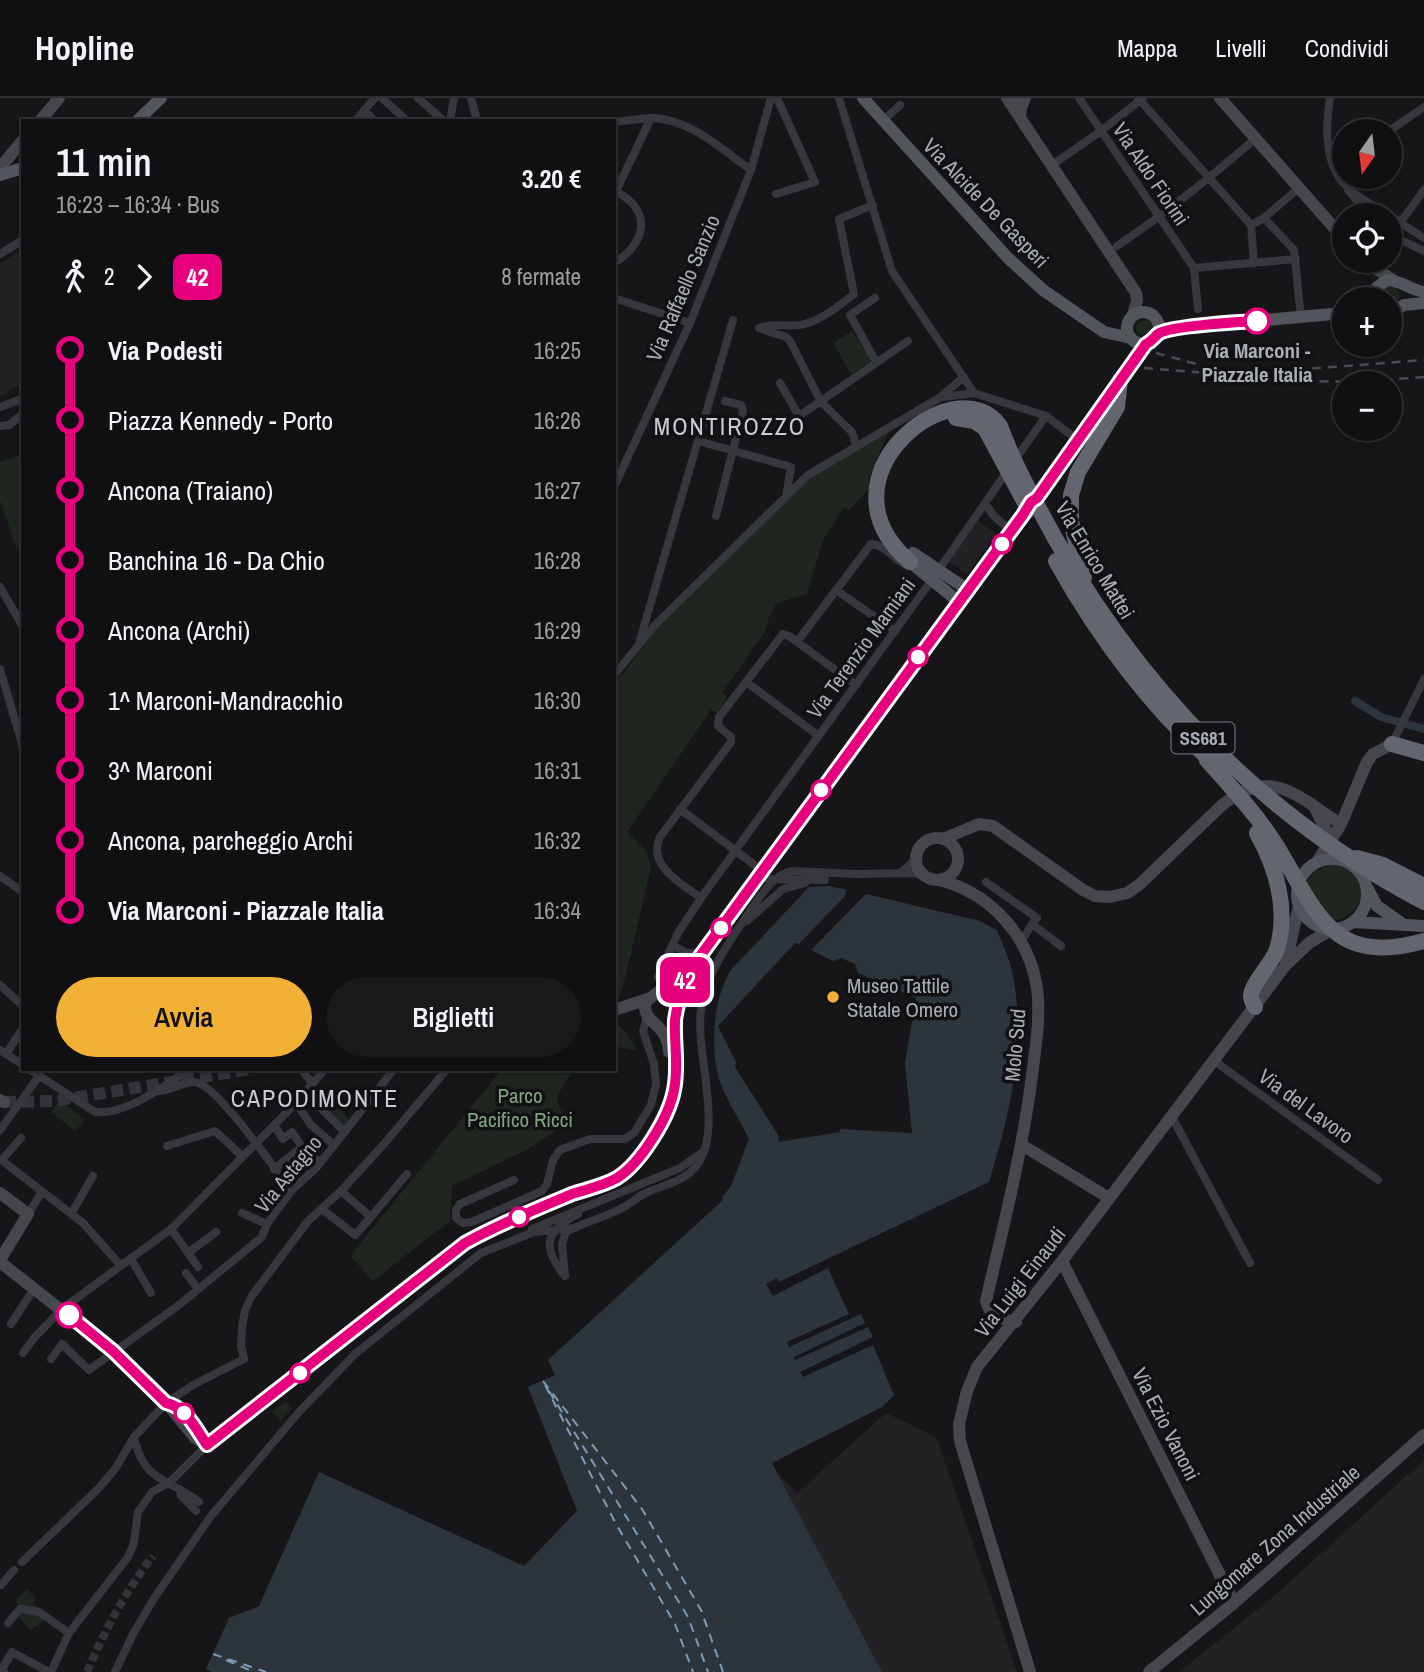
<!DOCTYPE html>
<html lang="it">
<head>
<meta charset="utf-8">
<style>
	:root { --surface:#101012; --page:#19191b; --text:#f1f3f6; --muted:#9c9d9f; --line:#303032; --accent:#f2b134 }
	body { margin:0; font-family:"Archivo Narrow",sans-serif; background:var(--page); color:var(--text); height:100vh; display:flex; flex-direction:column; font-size:26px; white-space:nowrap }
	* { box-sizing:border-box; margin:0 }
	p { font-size:23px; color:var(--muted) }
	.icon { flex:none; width:38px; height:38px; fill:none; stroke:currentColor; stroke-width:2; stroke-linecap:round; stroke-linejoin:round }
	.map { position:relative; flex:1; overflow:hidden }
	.sheet { position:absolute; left:21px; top:21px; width:595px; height:952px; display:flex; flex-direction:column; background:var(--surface); border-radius:0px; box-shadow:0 2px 5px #0004,0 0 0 2px var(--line) }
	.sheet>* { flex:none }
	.badge { padding:0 14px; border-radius:10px; font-size:24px; line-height:46px }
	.needle { width:46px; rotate:194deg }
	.controls { position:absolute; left:1332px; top:21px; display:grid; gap:14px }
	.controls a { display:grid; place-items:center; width:70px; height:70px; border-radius:50%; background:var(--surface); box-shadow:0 2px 5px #0004,0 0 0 2px var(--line); font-size:35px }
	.map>.badge { position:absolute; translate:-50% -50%; box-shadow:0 0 0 4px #fff }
	.legs { display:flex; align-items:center; gap:10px; height:77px; padding:0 35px; font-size:23px }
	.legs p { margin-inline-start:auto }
	.headline { display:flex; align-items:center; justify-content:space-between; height:119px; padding:0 35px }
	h1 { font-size:38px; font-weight:600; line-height:52px }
	.action { display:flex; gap:14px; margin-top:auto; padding:14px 35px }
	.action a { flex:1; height:80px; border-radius:42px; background:var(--accent); color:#111; font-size:28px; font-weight:600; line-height:80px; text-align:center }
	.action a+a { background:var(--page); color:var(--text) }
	ul { padding:0 35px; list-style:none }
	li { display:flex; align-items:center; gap:24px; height:70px; font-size:26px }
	li i { display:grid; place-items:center; width:10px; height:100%; margin:0 9px; background:currentColor }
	li i::after { content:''; width:18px; height:18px; margin:-9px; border:5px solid; border-radius:50%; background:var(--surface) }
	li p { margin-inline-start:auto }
	li:first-child i { background:linear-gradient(#0000 50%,currentColor 0) }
	li:last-child i { background:linear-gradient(currentColor 50%,#0000 0) }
	header { display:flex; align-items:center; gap:42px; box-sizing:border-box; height:98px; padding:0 35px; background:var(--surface); border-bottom:2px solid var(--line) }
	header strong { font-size:33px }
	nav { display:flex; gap:38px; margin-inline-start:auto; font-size:24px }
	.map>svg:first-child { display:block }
	.built { fill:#222225 }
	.green { fill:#1e261f }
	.water { fill:#2c353c }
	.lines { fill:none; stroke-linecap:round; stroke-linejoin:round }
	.canal { stroke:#2c353c; stroke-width:8 }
	.ferry { stroke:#7f9bb3; stroke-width:2; stroke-dasharray:9 7; stroke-linecap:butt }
	.street-tunnel { stroke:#333438; stroke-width:8; stroke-dasharray:8 4; stroke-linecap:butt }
	.secondary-tunnel { stroke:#333438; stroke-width:12; stroke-dasharray:12 6; stroke-linecap:butt }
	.street { stroke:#37383d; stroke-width:8 }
	.secondary { stroke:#45474d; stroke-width:12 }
	.primary { stroke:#53555c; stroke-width:12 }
	.highway { stroke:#63666e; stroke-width:16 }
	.rail { stroke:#4a4c52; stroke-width:2.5; stroke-dasharray:9 7; stroke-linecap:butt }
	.line-1-casing { stroke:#fff; stroke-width:16 }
	.line-1 { stroke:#e6007e; stroke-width:10 }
	.stop-1-dot { fill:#fff; stroke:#e6007e; stroke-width:3.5 }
	.poi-dot { fill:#f2b134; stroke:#111113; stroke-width:2.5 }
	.labels { text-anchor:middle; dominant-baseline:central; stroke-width:7; stroke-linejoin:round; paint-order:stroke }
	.shield { fill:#111113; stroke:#7b7e86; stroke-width:2 }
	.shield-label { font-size:19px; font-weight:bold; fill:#a8adb8 }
	.street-label { font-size:21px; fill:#a8adb8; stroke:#111113 }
	.stop-label { font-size:21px; font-weight:bold; fill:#a8adb8; stroke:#111113 }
	.poi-label { font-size:21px; fill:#a8adb8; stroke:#111113; text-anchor:start }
	.park-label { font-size:21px; fill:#7fa381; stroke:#111113 }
	.quarter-label { font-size:24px; letter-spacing:2px; fill:#c9ccd4; stroke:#111113 }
</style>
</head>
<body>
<header>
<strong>Hopline</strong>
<nav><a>Mappa</a><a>Livelli</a><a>Condividi</a></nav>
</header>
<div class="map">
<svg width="1424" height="1574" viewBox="0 0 1424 1574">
	<rect width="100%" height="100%" fill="#161618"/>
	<path class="built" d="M23 151V284L0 299V166Z
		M978 423 996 436 967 476 948 463Z
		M886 1315 934 1338 938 1344 1017 1574H882L777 1375 797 1395Z
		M1424 1362V1574H1179L1273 1499Z"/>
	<path class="green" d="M1392 188 1399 194C1401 201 1397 206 1390 207V201H1382L1381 196 1387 189Z
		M1136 230a8 8 0 1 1 16 0a8 8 0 1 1-16 0Z
		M852 233 870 261 869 265 851 276 833 245Z
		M890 330 869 380 870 390 849 412 844 409 823 442 807 496 777 505 769 519 765 534 722 595 727 599 717 615 711 612 627 734 647 754 651 769 624 885 619 899 614 903V587L661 526 809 381Z
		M23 356V448L16 450 0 402V364Z
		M1330 767C1373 770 1370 824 1327 823L1304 789 1313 774Z
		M614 923 625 933 638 953 614 948Z
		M502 971H574L557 998C558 1009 562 1016 573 1021L528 1051 452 1088 450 1123 373 1183 350 1158Z
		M330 997 349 1022 344 1029 322 1006Z
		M60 1002 85 1022 75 1033 51 1014Z
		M286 1303 292 1310 280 1323 272 1314Z
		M27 1491 36 1501 33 1506 40 1510H21L15 1503Z
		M22 1512 39 1515 47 1521 30 1532 17 1517Z"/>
	<path class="water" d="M829 788 847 792 844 799 799 846 795 845 718 928 736 964 735 969 778 1037 779 1044 840 1034V1031L912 1035 905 965 916 900 858 875 855 866 841 860 833 863 811 852 866 796 980 823 997 832C1002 845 1009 859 1012 873 1027 944 1010 1016 989 1084L779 1184 777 1180 766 1186 773 1198 828 1170 849 1216 787 1244 789 1249 861 1216 865 1225 794 1259 795 1262 868 1229 873 1239 800 1274 803 1279 873 1247 894 1297 882 1309 772 1365 882 1574H212L206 1571 229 1520 259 1508 319 1374 524 1468 577 1413 528 1289 555 1277 548 1262 723 1102 722 1099 731 1088 749 1041C740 1022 723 997 718 977 710 947 714 898 731 872L809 789Z"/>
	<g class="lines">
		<path class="canal" d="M1355 603 1381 619 1424 631"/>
		<path class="ferry" d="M543 1283 642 1411 701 1512 723 1574
			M545 1287 616 1426 675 1526 693 1574
			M549 1293 688 1519 708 1574
			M213 1556 266 1574
			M226 1562 254 1574"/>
		<path class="street-tunnel" d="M87 1574C105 1532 125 1494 153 1458"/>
		<path class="secondary-tunnel" d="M4 1004 54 1003 251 971"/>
		<path class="street" d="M382 0 407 23
			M418 0 444 23
			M471 0 477 23
			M839 0 892 173 974 295 1046 318 1078 342
			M1079 0 1194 170 1296 161
			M1138 0 1251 127 1264 120 1294 152 1301 219
			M1330 0C1326 26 1324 57 1340 81 1351 96 1373 107 1388 117
			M364 12 375 23
			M884 22 900 7
			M355 23 375 0
			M450 23 454 0
			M614 24C627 23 641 20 653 20 692 22 721 51 751 72
			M1389 33 1424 9
			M1052 67 1101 33 1143 0
			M1333 68 1344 62
			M1348 92 1369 117
			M614 93C653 110 647 146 614 165
			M616 93 651 20
			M776 96 815 84 777 0
			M1390 118 1424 140
			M1264 120 1300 89
			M1400 125 1424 92
			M1251 127 1254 165
			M1390 137 1424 153
			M1117 148C1166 115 1211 79 1256 40
			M0 156 23 142
			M1194 170 1198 211
			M614 200 690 225
			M875 200 850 217 876 264
			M759 230C774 224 790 230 805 226 823 221 840 207 854 196L839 121 873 107
			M764 232 786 239 790 243 821 304 852 334 856 348
			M780 285 799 318 908 243
			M943 299 974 295
			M0 309 19 302
			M0 328 9 327 23 316
			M698 343 791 369 786 399
			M1015 362 1046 318
			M614 389 690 225 751 72 771 0
			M985 405 993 417 1011 433
			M716 418 743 313 741 307 725 303
			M0 489 23 529
			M836 492 895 533
			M640 542 733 222
			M797 544 871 446C885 446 895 463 908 468
			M0 571 23 649
			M614 577 657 525 808 377 939 300 964 279
			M746 584 819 638
			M1392 646 1424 581
			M680 711 752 765 768 781 825 782
			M900 775 916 761
			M0 778 23 794
			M986 784 1037 820 1032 826
			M701 800C682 786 646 767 660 739L731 644V639L718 628 719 619 783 536 789 538 856 587
			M747 823 783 791 805 785
			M1021 844 1032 826 1061 848
			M674 848 687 855 704 854
			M658 879 678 835 701 800 931 483 1008 372
			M0 887 23 908
			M0 952 23 967
			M6 956 23 930
			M1213 962 1378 1082
			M29 971 95 1014C126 1017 165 988 189 971
			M301 971 312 985
			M157 993C170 994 181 984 194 984 216 984 275 1073 292 1092
			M305 995 345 1034
			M296 1005 311 1027 334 1047
			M1171 1017 1250 1165
			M274 1027 283 1041 292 1034 302 1049 320 1065
			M0 1032 39 978
			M167 1048 215 1033 242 1058
			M0 1061 83 1125 121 1168
			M2 1062 21 1040
			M274 1071 302 1049
			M514 1082 460 1106 456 1112V1120L463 1125 472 1124 542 1093 547 1086 553 1062 560 1052 590 1041H625L634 1035 651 1007 656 986 654 966 643 933 647 918
			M322 1111 355 1137 371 1119 341 1093
			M242 1115 267 1126
			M28 1116 42 1094
			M71 1116 93 1078
			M371 1119 407 1076
			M171 1131 198 1169
			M532 1131 680 1070 703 1054
			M188 1155 216 1134
			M131 1161 151 1195
			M186 1175 198 1191
			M565 1178 562 1146 566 1134C585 1124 606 1119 624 1109 632 1105 638 1098 646 1095 663 1087 686 1083 697 1067 724 1030 695 956 701 911 707 874 728 846 748 816 759 800 772 777 792 773L856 776 912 775 924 777
			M565 1178C541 1149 545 1133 578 1116
			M11 1226 35 1189
			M23 1255 34 1240 62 1211 171 1131 296 1005 325 971
			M51 1261 62 1246 89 1272 179 1207 262 1139 267 1126 292 1092 317 1069 394 971
			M134 1339C144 1385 167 1379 199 1404
			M180 1392 181 1398 196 1413
			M22 1464 98 1391 115 1371 134 1339 166 1305 193 1287 244 1261 241 1248 242 1228 245 1213 251 1199 308 1123 341 1093 384 1046 447 971
			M1 1487 14 1472
			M8 1525 20 1511 39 1514 69 1535
			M4 1574 1 1573 12 1554 49 1574
			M51 1574 69 1535 128 1459 134 1445 138 1414 152 1394 170 1384 207 1347
			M115 1574 134 1534 155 1499 211 1418 299 1314 355 1256 481 1155 534 1134 575 1130"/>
		<path class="secondary" d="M1007 0 1136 195 1137 203 1133 217
			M1015 0H1025L1021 10 1020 18
			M1220 0 1344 141
			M40 23 59 0
			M0 70 23 42
			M1364 163 1393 182
			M1315 710 1325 730 1329 748
			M916 761a21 21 0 1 1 42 0a21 21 0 1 1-42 0Z
			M943 741 979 726 993 728 1083 792 1095 798 1110 799 1127 795 1139 787 1221 708C1271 667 1296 698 1341 726
			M1317 764 1341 726 1367 664 1373 656 1392 646
			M939 782C991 795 1029 838 1037 890 1041 921 1035 953 1031 985 1021 1059 1003 1130 986 1203 990 1219 1001 1221 1016 1224
			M1286 865 1299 807
			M614 912 648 901
			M669 954C667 923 644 928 645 906 650 897 677 882 687 876
			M0 1002 4 1004
			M1022 1047 1109 1100
			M0 1095 28 1116 0 1162
			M1062 1163 1234 1505
			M0 1164 113 1253 160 1297 195 1340 207 1347
			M207 1347 465 1145 565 1099 605 1086 617 1080 631 1068 661 1026 672 1002 676 980 677 905 687 876 959 504
			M1030 1574 960 1343 959 1326 967 1293 977 1269 1062 1163 1285 868 1309 845 1332 831
			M1149 1574 1234 1505 1424 1337"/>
		<path class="primary" d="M863 0 1008 160 1043 192 1104 234 1131 240
			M137 23 161 0
			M0 77 23 70
			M1375 201 1376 190 1387 182C1400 182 1411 192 1424 194
			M1390 213 1396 212 1404 207 1424 205
			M1127 230a16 16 0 1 1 32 0a16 16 0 1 1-32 0Z
			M1158 236 1188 229 1344 215
			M1023 417C1032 414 1036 409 1037 400L1146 246
			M913 455 968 492
			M910 464 959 504 1023 417 1025 412
			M1297 796a35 35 0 1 1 70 0a35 35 0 1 1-70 0Z
			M1368 791 1377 808 1400 824
			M1353 824 1424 828"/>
		<path class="highway" d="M956 320 974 323 985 330 1024 403
			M1056 463C1098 538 1151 610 1216 667
			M910 464C811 379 957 266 1000 328 1014 367 1036 405 1056 442 1145 597 1265 720 1424 804
			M1084 479 1071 423V397L1078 374 1117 309 1120 282
			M1392 646 1424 655
			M1207 662C1229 687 1253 712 1272 741 1315 806 1326 871 1424 843
			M1357 760 1383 767 1424 788
			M1255 909C1253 905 1251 902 1251 898 1251 886 1273 865 1277 851 1289 812 1276 769 1257 735"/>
		<path class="rail" d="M1156 255 1200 267
			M1144 270 1307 283 1358 284 1424 279
			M1280 273 1424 262"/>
	</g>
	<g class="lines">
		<defs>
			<path id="line-1" d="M69 1217 113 1253 166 1305C186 1309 196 1331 207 1347L465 1145C499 1126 536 1111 572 1096 587 1091 603 1088 617 1080 641 1065 669 1019 674 992 679 969 674 946 675 922 677 906 682 892 687 876L1023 417 1031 404 1037 400 1146 246C1153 243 1153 240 1158 236 1169 228 1240 224 1257 223"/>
		</defs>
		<use href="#line-1" class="line-1-casing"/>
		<use href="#line-1" class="line-1"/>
	</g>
	<g class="stop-1-dot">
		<circle cx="1257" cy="223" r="12"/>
		<circle cx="1002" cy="446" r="9"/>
		<circle cx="918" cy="559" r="9"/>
		<circle cx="821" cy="692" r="9"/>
		<circle cx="721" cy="830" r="9"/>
		<circle cx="519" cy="1119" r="9"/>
		<circle cx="69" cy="1217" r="12"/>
		<circle cx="300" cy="1275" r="9"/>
		<circle cx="184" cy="1315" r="9"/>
	</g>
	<circle class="poi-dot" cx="833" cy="899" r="7"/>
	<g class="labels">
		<rect class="shield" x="1171.5" y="624.5" width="63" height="31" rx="5"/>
		<g class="shield-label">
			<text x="1203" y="640">SS681</text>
		</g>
		<g class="street-label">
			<text transform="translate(1151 76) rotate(56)">Via Aldo Fiorini</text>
			<text transform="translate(986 105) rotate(46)">Via Alcide De Gasperi</text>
			<text transform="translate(683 190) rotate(-67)">Via Raffaello Sanzio</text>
			<text transform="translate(1095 462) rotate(59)">Via Enrico Mattei</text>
			<text transform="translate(861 550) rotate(-54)">Via Terenzio Mamiani</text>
			<text transform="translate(1015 947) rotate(-85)">Molo Sud</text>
			<text transform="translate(1306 1008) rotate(36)">Via del Lavoro</text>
			<text transform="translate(288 1076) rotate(-51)">Via Astagno</text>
			<text transform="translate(1020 1184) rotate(-52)">Via Luigi Einaudi</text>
			<text transform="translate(1166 1326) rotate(63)">Via Ezio Vanoni</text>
			<text transform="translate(1275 1442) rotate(-41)">Lungomare Zona Industriale</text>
		</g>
		<g class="stop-label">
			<text x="1257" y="252">Via Marconi -<tspan x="1257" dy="24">Piazzale Italia</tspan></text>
		</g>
		<g class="poi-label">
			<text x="847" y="887">Museo Tattile<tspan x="847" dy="24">Statale Omero</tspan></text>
		</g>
		<g class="park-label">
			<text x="520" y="997">Parco<tspan x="520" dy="24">Pacifico Ricci</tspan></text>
		</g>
		<g class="quarter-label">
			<text x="730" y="328">MONTIROZZO</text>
			<text x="315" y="1000">CAPODIMONTE</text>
		</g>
	</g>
</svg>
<div class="controls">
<a><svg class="needle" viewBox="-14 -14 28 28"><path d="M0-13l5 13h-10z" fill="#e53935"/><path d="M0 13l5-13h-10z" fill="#9c9d9f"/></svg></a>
<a><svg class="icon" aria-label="locate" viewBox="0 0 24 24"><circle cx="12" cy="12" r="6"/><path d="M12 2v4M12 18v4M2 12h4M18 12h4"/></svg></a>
<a>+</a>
<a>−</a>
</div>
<b class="badge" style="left:685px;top:882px;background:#e6007e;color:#fff">42</b>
<section class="sheet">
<div class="headline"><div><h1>11 min</h1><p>16:23 – 16:34 · Bus</p></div><b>3.20 €</b></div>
<div class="legs"><svg class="icon" aria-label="walk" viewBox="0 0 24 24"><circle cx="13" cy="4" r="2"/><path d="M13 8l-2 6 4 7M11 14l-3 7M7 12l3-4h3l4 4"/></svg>2<svg class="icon" aria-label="forward" viewBox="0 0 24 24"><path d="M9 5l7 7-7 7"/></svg><b class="badge" style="background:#e6007e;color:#fff">42</b><p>8 fermate</p></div>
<ul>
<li><i style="color:#e6007e"></i><b>Via Podesti</b><p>16:25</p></li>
<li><i style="color:#e6007e"></i><span>Piazza Kennedy - Porto</span><p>16:26</p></li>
<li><i style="color:#e6007e"></i><span>Ancona (Traiano)</span><p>16:27</p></li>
<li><i style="color:#e6007e"></i><span>Banchina 16 - Da Chio</span><p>16:28</p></li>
<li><i style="color:#e6007e"></i><span>Ancona (Archi)</span><p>16:29</p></li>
<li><i style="color:#e6007e"></i><span>1^ Marconi-Mandracchio</span><p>16:30</p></li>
<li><i style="color:#e6007e"></i><span>3^ Marconi</span><p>16:31</p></li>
<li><i style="color:#e6007e"></i><span>Ancona, parcheggio Archi</span><p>16:32</p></li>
<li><i style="color:#e6007e"></i><b>Via Marconi - Piazzale Italia</b><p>16:34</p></li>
</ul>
<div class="action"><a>Avvia</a><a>Biglietti</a></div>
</section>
</div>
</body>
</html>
